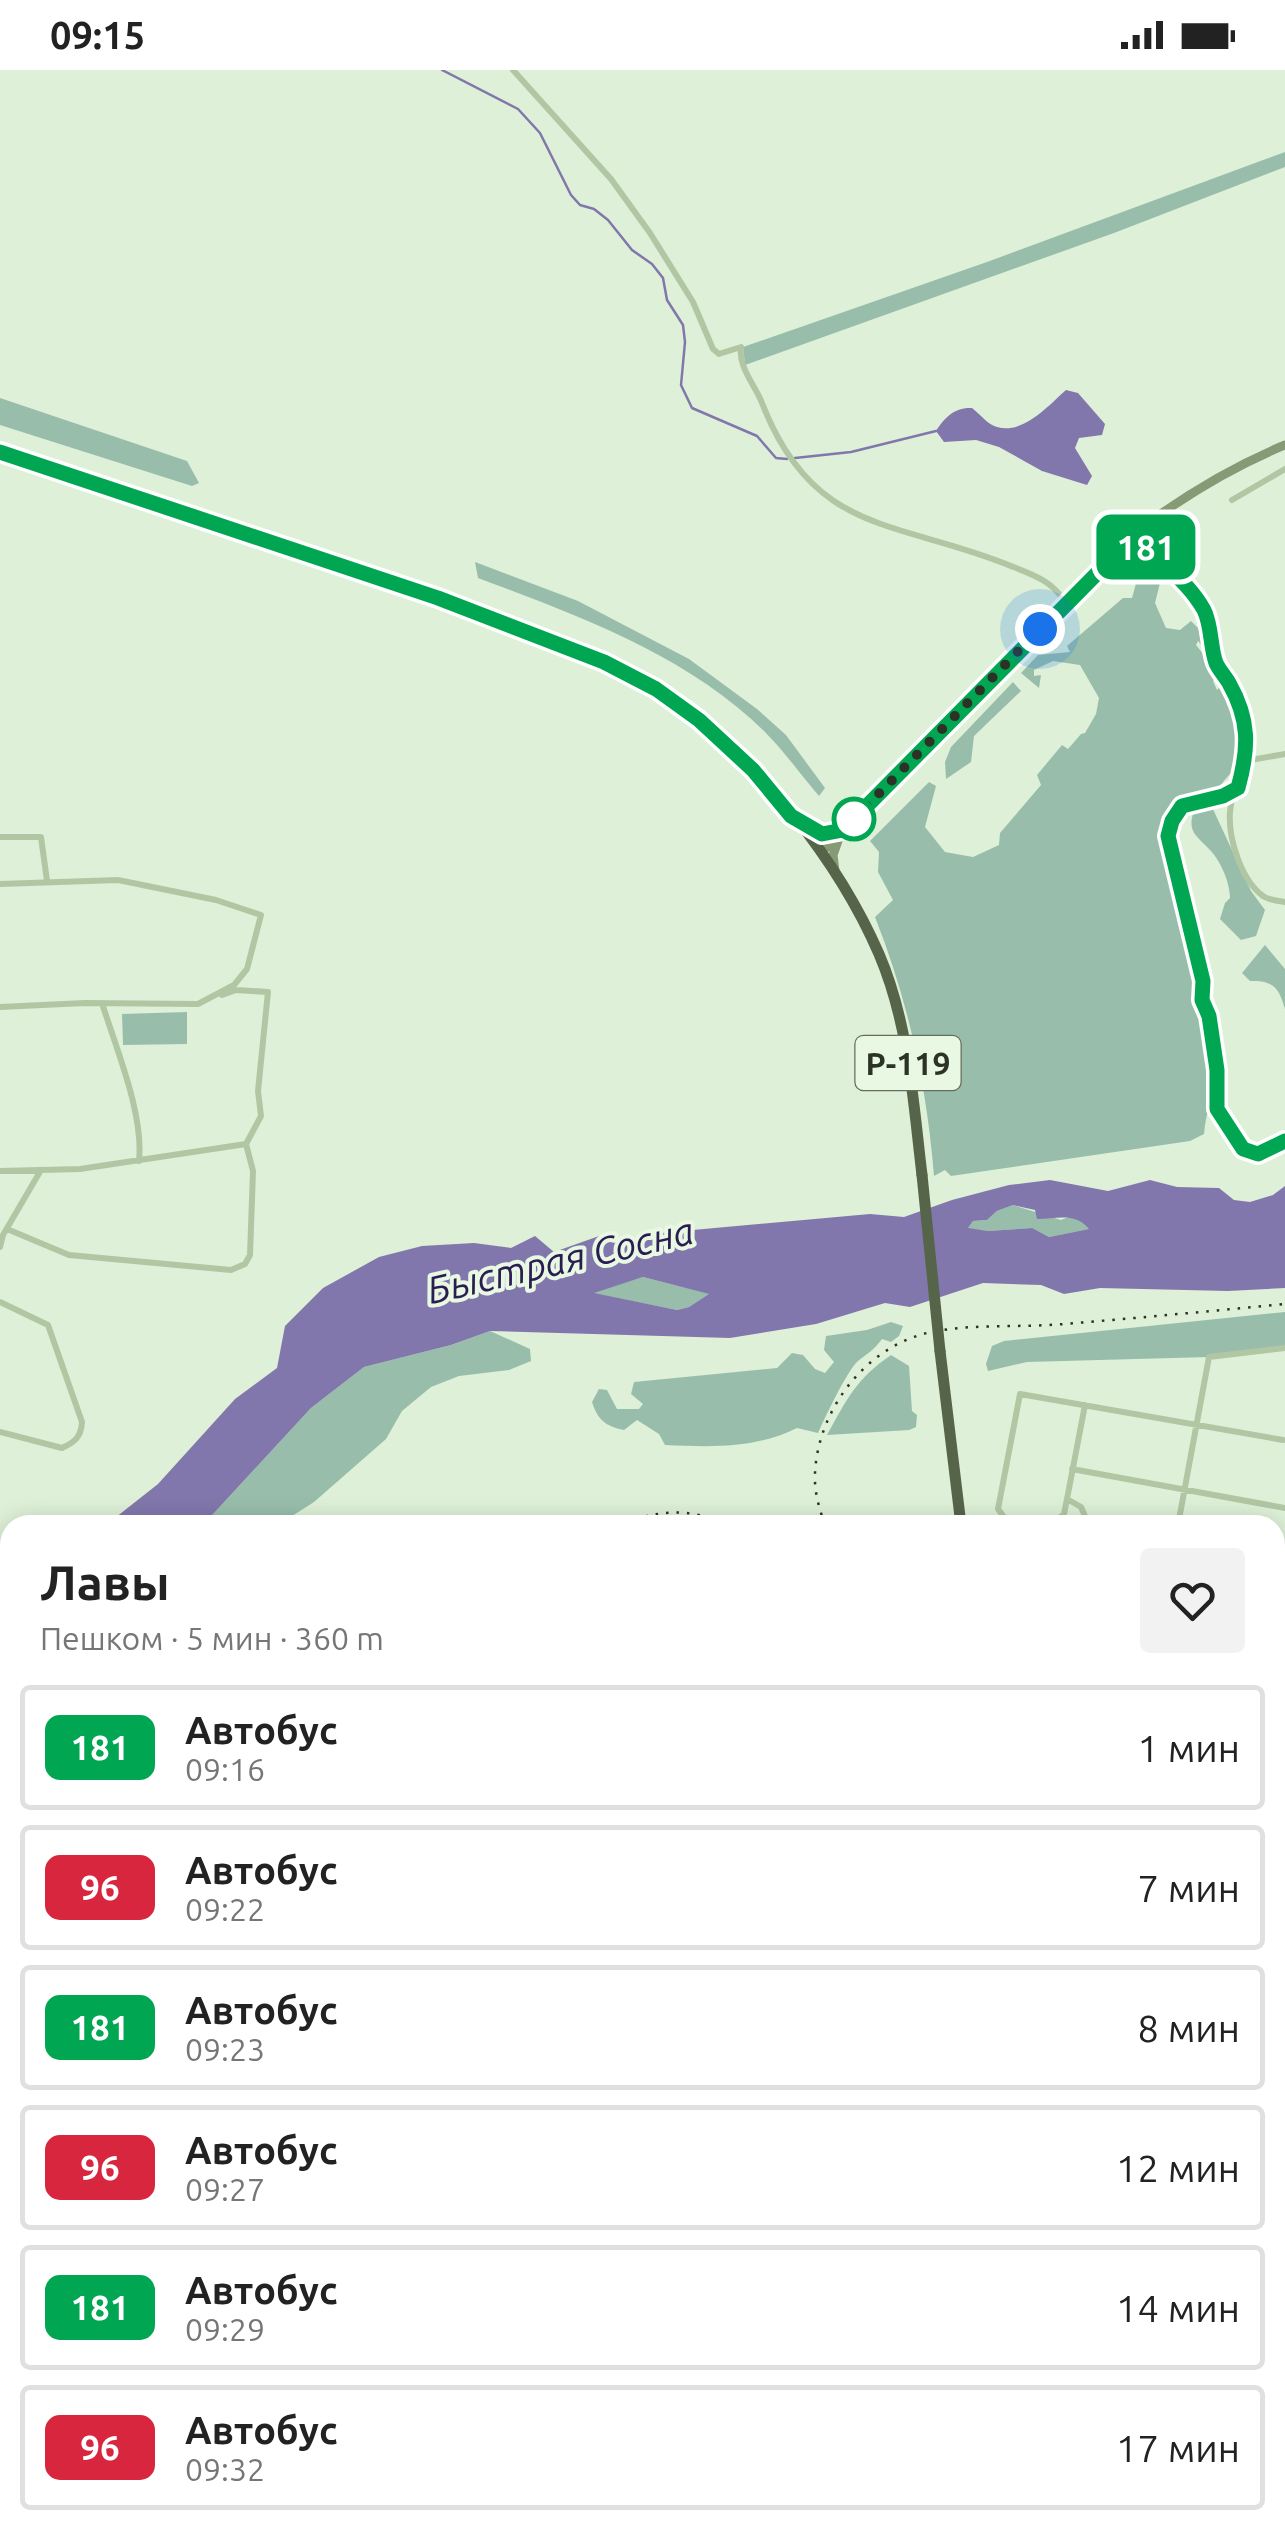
<!DOCTYPE html>
<html lang="ru">
<head>
<meta charset="utf-8">
<style>
	:root { --surface:#fff; --page:#f2f2f2; --text:#222; --muted:#767676; --line:#e0e0e0 }
	body { margin:0; font-family:Ubuntu,sans-serif; background:var(--page); color:var(--text); height:100vh; display:flex; flex-direction:column; font-size:38px; white-space:nowrap }
	* { box-sizing:border-box; margin:0 }
	p { font-size:32px; color:var(--muted) }
	.icon { flex:none; width:55px; height:55px; fill:none; stroke:currentColor; stroke-width:2; stroke-linecap:round; stroke-linejoin:round }
	.map { position:relative; flex:1; overflow:hidden }
	.drawer { position:absolute; left:0px; top:1445px; width:1285px; height:1030px; display:flex; flex-direction:column; background:var(--surface); border-radius:30px 30px 0 0; box-shadow:0 5px 25px #0003 }
	.drawer>* { flex:none }
	.badge { padding:0 20px; border-radius:15px; font-size:35px; line-height:65px }
	.you { position:absolute; width:50px; height:50px; margin:-25px; border:8px solid #fff; border-radius:50%; background:#1a73e8; box-shadow:0 0 0 15px #1a73e833 }
	.map>.badge { position:absolute; translate:-50% -50%; box-shadow:0 0 0 5px #fff }
	.round { display:grid; place-items:center; flex:none; width:105px; height:105px; border-radius:10px; background:var(--page) }
	.summary { display:flex; align-items:center; justify-content:space-between; height:170px; padding:0 40px }
	h1 { font-size:48px; font-weight:700; line-height:75px }
	ul { padding:0; list-style:none }
	li { display:flex; align-items:center; gap:30px; height:125px; margin:0 20px 15px; padding:0 20px; border:5px solid var(--line); border-radius:10px }
	li div { flex:1 }
	li b { display:block; font-size:38px }
	li em { font-style:normal }
	li .badge { min-width:110px; font-weight:700; text-align:center }
	.status { display:flex; justify-content:space-between; align-items:center; height:70px; padding:0 50px; background:var(--surface); direction:ltr }
	.status svg { height:28px; fill:currentColor }
	.map>svg:first-child { display:block }
	.green { fill:#98beab }
	.water { fill:#8277ac; fill-rule:evenodd }
	.lines { fill:none; stroke-linecap:round; stroke-linejoin:round }
	.stream { stroke:#8277ac; stroke-width:2.5 }
	.minor { stroke:#b1c7a4; stroke-width:6 }
	.secondary { stroke:#879a76; stroke-width:9 }
	.trunk { stroke:#56644a; stroke-width:11 }
	.rail { stroke:#2c3225; stroke-width:2.5; stroke-dasharray:2.5 8; stroke-linecap:butt }
	.trunk-bridge { stroke:#56644a; stroke-width:11 }
	.line-casing { stroke:#fff; stroke-width:22 }
	.line { stroke:#00a651; stroke-width:15 }
	.walk { stroke:#2c3225; stroke-width:10; stroke-dasharray:0 18 }
	.stop-dot { fill:#fff; stroke:#00a651; stroke-width:5 }
	.labels { text-anchor:middle; dominant-baseline:central; stroke-width:8; stroke-linejoin:round; paint-order:stroke }
	.shield { fill:#e9f8e3; stroke:#656d5e; stroke-width:2.5 }
	.shield-label { font-size:32px; font-weight:bold; fill:#2c3225 }
	.water-label { font-size:38px; font-style:italic; fill:#291d52; stroke:#e9f8e3 }
</style>
</head>
<body>
<div class="status"><b>09:15</b><svg viewBox="0 0 49 12"><path d="M0 12V9h3v3zM5 12V6h3v6zM10 12V3h3v9zM15 12V0h3v12zM26 1h20v11H26zM47 4h2v5h-2z"/></svg></div>
<div class="map">
<svg width="1285" height="2475" viewBox="0 0 1285 2475">
	<rect width="100%" height="100%" fill="#def0d7"/>
	<path class="green" d="M1285 82V97L1114 163 745 295 743 277 987 192Z
		M0 328 187 391 199 413 192 416 0 355Z
		M475 492 578 531 689 589 757 639 786 665 825 718 819 726C801 705 784 681 764 661 687 585 577 545 478 508Z
		M1159 502 1162 505 1155 533 1166 558 1180 560 1191 551 1209 569 1211 581 1208 582 1198 571 1196 575 1219 604 1213 611 1217 620 1224 613C1237 635 1252 665 1240 690 1234 703 1222 709 1217 723L1198 729 1197 725C1178 732 1166 744 1164 765L1200 911C1196 941 1211 970 1213 1000 1214 1027 1206 1040 1204 1064L1190 1071 951 1106 945 1100 934 1106C927 1016 908 931 875 847L893 830 878 802 879 782 870 771 929 712 936 716 925 757 945 782 973 787 999 775 1000 763 1041 715 1037 705 1062 675 1068 679 1081 664 1085 663 1096 644 1099 628 1080 595 1053 591 1034 600V606L1041 605 1039 618 1021 603 1038 585 1070 582 1067 576 1123 528H1132L1138 506Z
		M1013 612 1021 621 974 666 971 692 946 709 945 692 951 677Z
		M1202 735 1212 737 1251 821 1265 840 1256 866 1241 870 1220 849 1225 833 1230 828C1230 812 1220 789 1208 778 1193 763 1187 760 1195 737Z
		M1265 875 1285 899V939C1279 918 1273 910 1250 911L1242 903Z
		M187 942V974L123 975 122 944Z
		M1013 1135 1061 1150 1071 1146 1081 1149 1090 1159 1049 1167 1031 1158 988 1161 967 1159 973 1151 987 1150 997 1141Z
		M643 1207 710 1224 689 1237 677 1240 591 1223Z
		M1285 1242V1278L1209 1287 1027 1292 988 1301 986 1294 992 1276 1004 1271Z
		M891 1252 903 1256 899 1266 891 1272 882 1269C874 1280 868 1283 858 1291 848 1299 824 1349 818 1363L797 1358C755 1379 712 1377 665 1375L659 1364 637 1350 624 1360C605 1356 598 1350 592 1332L599 1319 607 1320 617 1339H639L643 1334 631 1324 634 1312 777 1298 792 1283 803 1285 815 1299 825 1303 834 1292 824 1280 826 1266 867 1260Z
		M490 1261 530 1279 531 1291 509 1300 459 1306 431 1317 402 1341 386 1369 314 1432 278 1455H203L311 1338 364 1297 451 1275Z
		M891 1285 909 1296 912 1341 917 1345 916 1357 909 1360 827 1365C847 1329 856 1309 891 1285Z
		M523 2465H630L637 2475H528Z"/>
	<path class="water" d="M1066 320 1078 323 1105 354 1102 365 1079 368 1075 378 1092 406 1087 415 1042 401 999 377 976 370 944 372 936 361C945 347 955 337 972 338 980 344 988 355 997 357 1023 365 1049 335 1066 320Z
		M1050 1110 1108 1121 1150 1110 1177 1117 1219 1118 1234 1130 1250 1132 1273 1125 1285 1116V1218L1228 1221 1100 1218 1064 1224 1041 1215 983 1213 910 1237 885 1233 816 1254 730 1268 490 1261 451 1275 364 1297 311 1338 203 1455H106L158 1414 235 1329 277 1298 285 1256 323 1218 379 1187 422 1176 474 1173 511 1178 535 1166 554 1182 602 1165 632 1176 660 1163 870 1144 904 1147 952 1130 1009 1115ZM1013 1135 1035 1140 1037 1149C1058 1149 1075 1142 1089 1159L1049 1167 1032 1158 988 1161 968 1158 973 1151 987 1150 997 1141ZM643 1207 709 1224 689 1237 677 1240 594 1223Z
		M0 1719 10 1722V1851L0 1828Z"/>
	<g class="lines">
		<path class="stream" d="M442 0 518 39 540 63 571 125 580 135 594 139 608 150 632 180 652 194 663 208 667 230 683 255 685 272 681 315 692 338 757 366 776 388 787 389
			M795 388 851 382 936 361
			M0 1691 10 1694"/>
		<path class="minor" d="M513 0 611 109 650 163 693 232 713 279 719 284 741 277C738 297 755 315 762 333 814 467 900 450 1011 496 1034 505 1052 511 1066 533
			M1232 430 1285 399
			M1136 464C1154 488 1197 522 1206 545 1212 562 1210 582 1219 598 1227 614 1239 627 1244 645 1255 685 1233 706 1230 742 1228 768 1241 810 1263 826 1268 830 1279 831 1285 832
			M1245 691 1285 684
			M1237 718 1223 726 1182 736 1172 751 1168 766 1203 911 1202 930 1209 946 1217 1000V1039L1243 1079 1258 1084 1285 1071
			M0 767H41L47 811
			M0 814 118 810 216 830 261 845 247 899 234 915 198 934 85 933 0 937
			M222 925 236 920 268 922 258 1021 261 1046 246 1074
			M102 933C116 978 144 1044 139 1091
			M0 1101 80 1099 246 1074
			M7 1159 69 1185 231 1200 245 1194 250 1185 253 1101 246 1074
			M0 1177 3 1165 41 1100
			M0 1232 48 1255 82 1352C81 1367 75 1372 62 1378L0 1362
			M1085 1335 1067 1429 1081 1437 1089 1455
			M1072 1399 1285 1438
			M1010 1455 998 1439 1020 1324 1283 1370
			M1052 1455 1064 1444 1067 1429
			M1178 1455 1209 1287 1285 1278
			M1275 1501 1285 1503
			M1275 1583 1285 1517
			M1275 1638 1285 1640
			M1275 1789 1285 1791
			M1275 2404 1285 2406
			M1091 2475 1093 2465"/>
		<path class="secondary" d="M800 751 822 764 840 761
			M821 783 1148 453C1192 421 1234 396 1285 375
			M835 801 833 785 839 768"/>
		<path class="trunk" d="M0 382C138 428 277 472 415 520 504 551 599 579 678 634 760 691 839 792 879 884 909 954 913 1031 922 1105
			M940 1281 961 1455
			M1275 1713 1285 1715"/>
		<path class="rail" d="M615 1455C659 1441 685 1436 730 1455
			M825 1455C819 1438 814 1421 815 1403 818 1340 865 1278 927 1263 971 1253 1019 1258 1064 1254 1138 1248 1211 1241 1285 1234
			M1275 2143 1285 2228
			M1275 2345 1285 2317
			M366 2465 368 2475
			M1212 2475 1216 2465"/>
		<path class="trunk-bridge" d="M922 1105 940 1281"/>
	</g>
	<g class="lines">
		<defs>
			<path id="line" d="M0 382 438 528 604 592 656 619 699 650 753 700 791 746 822 764 843 760 852 751 1136 464C1157 490 1188 511 1204 540 1212 556 1210 577 1216 593 1219 600 1225 606 1229 613 1250 650 1249 678 1238 718L1223 726 1182 736 1172 751 1168 766 1203 911 1202 930 1209 946 1217 1000V1039L1243 1079 1258 1084 1285 1071"/>
		</defs>
		<use href="#line" class="line-casing"/>
		<use href="#line" class="line"/>
		<path class="walk" d="M854 749 1040 559"/>
	</g>
	<circle class="stop-dot" cx="854" cy="749" r="20"/>
	<g class="labels">
		<rect class="shield" x="855.5" y="966" width="105" height="54" rx="8"/>
		<g class="shield-label">
			<text x="908" y="993">Р-119</text>
		</g>
		<g class="water-label">
			<text transform="translate(560 1190) rotate(-13)">Быстрая Сосна</text>
		</g>
	</g>
</svg>
<div class="you" style="left:1040px;top:559px"></div>
<b class="badge" style="left:1146px;top:477px;background:#00a651;color:#fff">181</b>
<section class="drawer">
<div class="summary"><div><h1>Лавы</h1><p>Пешком · 5 мин · 360 m</p></div><a class="round"><svg class="icon" aria-label="heart" viewBox="0 0 24 24"><path d="M12 20l-8-8c-3-5 5-10 8-4 3-6 11-1 8 4z"/></svg></a></div>
<ul>
<li><span class="badge" style="background:#00a651;color:#fff">181</span><div><b>Автобус</b><p>09:16</p></div><em>1 мин</em></li>
<li><span class="badge" style="background:#d7263d;color:#fff">96</span><div><b>Автобус</b><p>09:22</p></div><em>7 мин</em></li>
<li><span class="badge" style="background:#00a651;color:#fff">181</span><div><b>Автобус</b><p>09:23</p></div><em>8 мин</em></li>
<li><span class="badge" style="background:#d7263d;color:#fff">96</span><div><b>Автобус</b><p>09:27</p></div><em>12 мин</em></li>
<li><span class="badge" style="background:#00a651;color:#fff">181</span><div><b>Автобус</b><p>09:29</p></div><em>14 мин</em></li>
<li><span class="badge" style="background:#d7263d;color:#fff">96</span><div><b>Автобус</b><p>09:32</p></div><em>17 мин</em></li>
</ul>
</section>
</div>
</body>
</html>
